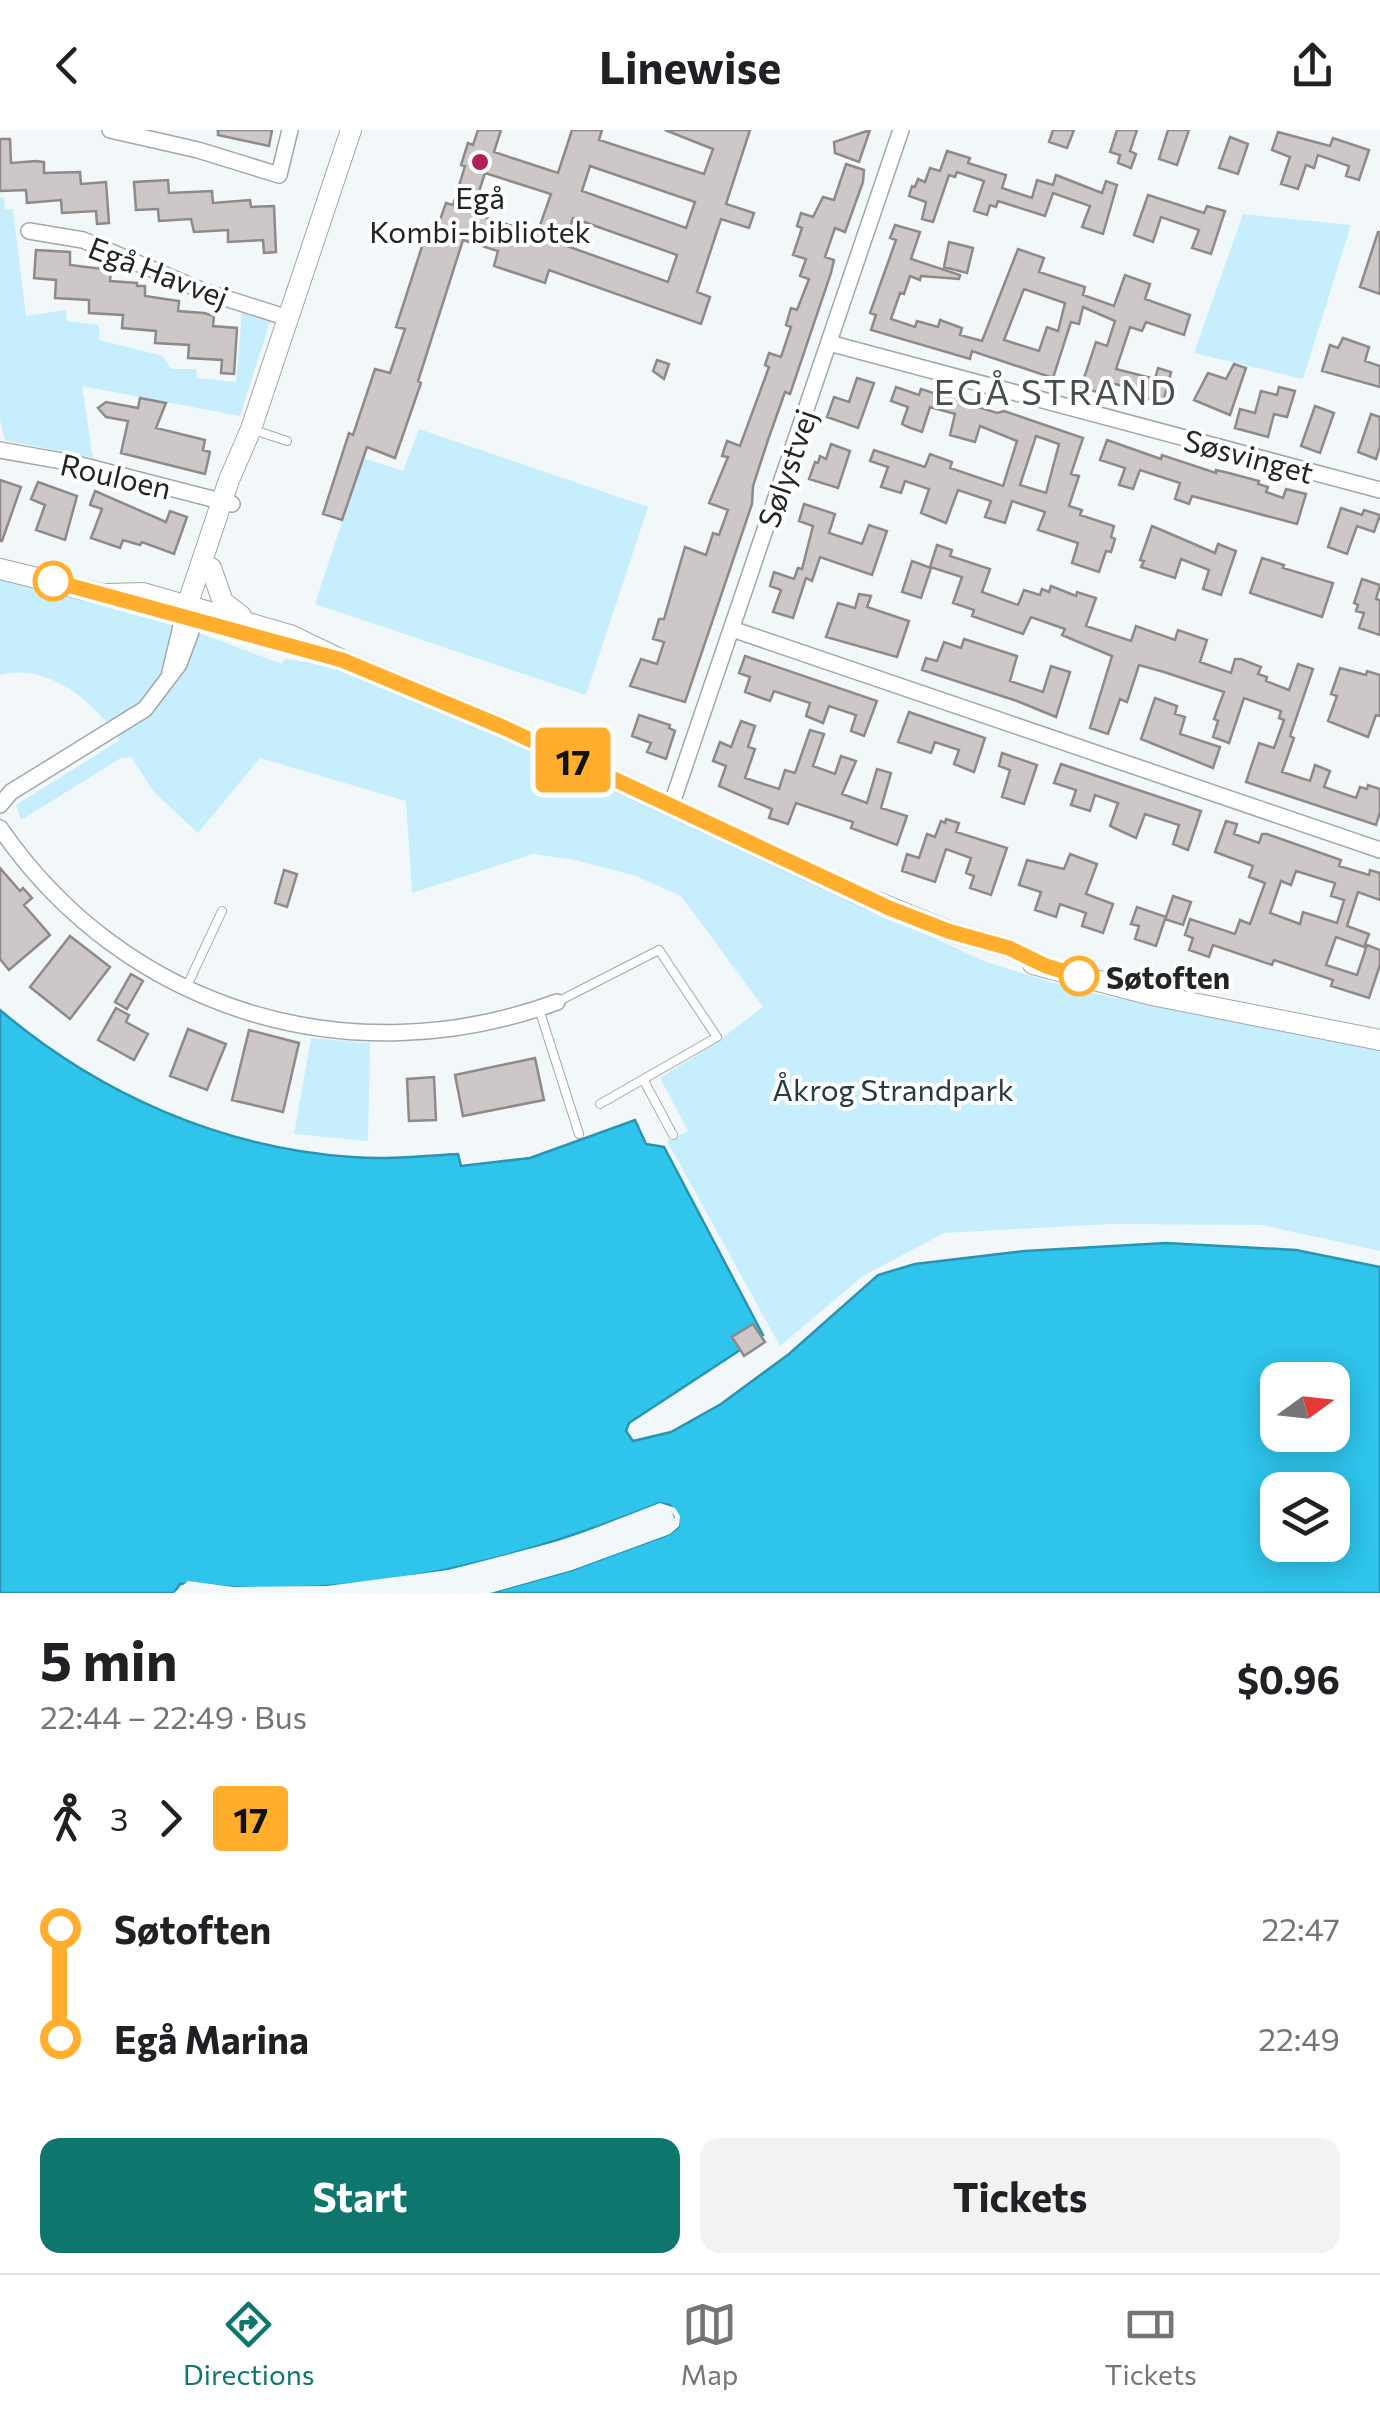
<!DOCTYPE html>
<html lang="en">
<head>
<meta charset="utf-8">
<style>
	:root { --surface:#fff; --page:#f2f2f2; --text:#202124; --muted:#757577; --line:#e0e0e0; --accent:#0f766e }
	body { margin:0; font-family:Commissioner,sans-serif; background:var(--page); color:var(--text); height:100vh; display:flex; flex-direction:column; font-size:38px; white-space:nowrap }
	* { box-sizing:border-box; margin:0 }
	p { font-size:32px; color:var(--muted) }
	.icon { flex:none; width:55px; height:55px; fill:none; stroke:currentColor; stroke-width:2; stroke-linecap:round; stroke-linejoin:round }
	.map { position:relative; height:1463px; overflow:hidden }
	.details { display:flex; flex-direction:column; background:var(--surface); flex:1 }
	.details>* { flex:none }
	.badge { padding:0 20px; border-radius:8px; font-size:35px; line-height:65px }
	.needle { width:65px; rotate:75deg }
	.buttons { position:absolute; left:1260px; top:1232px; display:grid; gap:20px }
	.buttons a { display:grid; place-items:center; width:90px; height:90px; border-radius:20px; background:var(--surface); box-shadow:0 5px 25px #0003; font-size:50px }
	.map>.badge { position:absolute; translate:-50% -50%; box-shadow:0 0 0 5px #fff }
	.legs { display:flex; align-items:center; gap:15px; height:110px; padding:0 40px; font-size:32px }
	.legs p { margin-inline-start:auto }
	.headline { display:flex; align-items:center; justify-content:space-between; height:170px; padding:0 40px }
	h1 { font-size:55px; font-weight:700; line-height:75px }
	.cta { display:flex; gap:20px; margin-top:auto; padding:20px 40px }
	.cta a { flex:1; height:115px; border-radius:20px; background:var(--accent); color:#fff; font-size:40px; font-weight:700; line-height:115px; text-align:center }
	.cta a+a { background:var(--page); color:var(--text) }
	ul { padding:0 40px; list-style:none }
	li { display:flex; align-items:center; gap:35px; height:110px; font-size:38px }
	li i { display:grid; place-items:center; width:15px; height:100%; margin:0 12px; background:currentColor }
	li i::after { content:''; width:25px; height:25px; margin:-12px; border:8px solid; border-radius:50%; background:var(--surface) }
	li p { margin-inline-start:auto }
	li:first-child i { background:linear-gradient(#0000 50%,currentColor 0) }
	li:last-child i { background:linear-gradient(currentColor 50%,#0000 0) }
	header { display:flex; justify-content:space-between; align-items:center; height:130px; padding:0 40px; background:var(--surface); font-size:45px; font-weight:700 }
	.dock { display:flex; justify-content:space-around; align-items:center; height:140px; border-top:2px solid var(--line); background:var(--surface); font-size:28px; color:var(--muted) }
	.dock a { display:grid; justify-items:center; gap:5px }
	.dock .on { color:var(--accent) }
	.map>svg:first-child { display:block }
	.green { fill:#c7eefc }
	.water { fill:#2ec4eb; stroke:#2a94b0; stroke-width:2.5; fill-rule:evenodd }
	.pier { fill:#f2f8fa }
	.building { fill:#cdc7c8; stroke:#8f898a; stroke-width:2.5; fill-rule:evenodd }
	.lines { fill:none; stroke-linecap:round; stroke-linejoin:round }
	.lane-casing { stroke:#a2a8aa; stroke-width:10 }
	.street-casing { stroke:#a2a8aa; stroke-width:18 }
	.secondary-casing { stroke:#a2a8aa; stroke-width:22 }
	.lane { stroke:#fff; stroke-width:8 }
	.street { stroke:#fff; stroke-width:15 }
	.secondary { stroke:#fff; stroke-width:20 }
	.line-1-casing { stroke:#fff; stroke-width:22 }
	.line-1 { stroke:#ffae2d; stroke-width:15 }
	.poi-dot { fill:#b0225b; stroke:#fff; stroke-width:4 }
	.stop-1-dot { fill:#fff; stroke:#ffae2d; stroke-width:5 }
	.labels { text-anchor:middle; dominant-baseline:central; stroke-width:8; stroke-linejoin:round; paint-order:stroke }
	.poi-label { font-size:30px; fill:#222526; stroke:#fff }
	.street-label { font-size:30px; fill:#222526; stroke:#fff }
	.stop-label { font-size:30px; font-weight:bold; fill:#222526; stroke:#fff; text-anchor:start }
	.park-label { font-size:30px; fill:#253c44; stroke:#fff }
	.quarter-label { font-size:35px; letter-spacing:2.5px; fill:#484d4f; stroke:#fff }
</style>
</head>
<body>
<header><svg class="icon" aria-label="back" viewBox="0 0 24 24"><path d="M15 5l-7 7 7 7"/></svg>Linewise<svg class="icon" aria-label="share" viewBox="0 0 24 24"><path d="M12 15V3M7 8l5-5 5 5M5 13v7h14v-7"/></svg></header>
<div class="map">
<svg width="1380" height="1463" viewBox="0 0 1380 1463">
	<rect width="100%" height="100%" fill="#f2f8fa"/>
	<path class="green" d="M4 67 5 79H13L26 186 66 180 67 191 99 195V210L163 226 171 239H196L197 248 236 252 242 183 270 192 240 286 82 256 93 328 5 310 0 290V68Z
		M1243 84 1351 95 1303 249 1194 223Z
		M419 299 648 377 586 565 315 474 363 328 403 341Z
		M0 450 90 468 162 489 282 534 284 529 322 534 460 589 986 832 1077 860 1380 920V1121L1262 1095 1111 1094 944 1103 863 1146 780 1216 667 1011 688 1001 660 948 713 915 763 877 681 766 636 746 575 730 533 724 412 763 406 671 260 628 198 703 154 662 131 627 121 628 21 690 16 675 120 610C95 572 48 532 0 545Z
		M311 908 370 913 368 1011 294 1004Z"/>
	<path class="water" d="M0 880C99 964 221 1018 352 1027 387 1030 423 1026 458 1024L461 1036 530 1028 635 990 646 1014 664 1017 763 1205 629 1293 626 1301 633 1311 671 1302 721 1274 789 1224 878 1145 915 1134 1025 1121 1166 1113 1296 1120 1380 1137V1463H490L572 1440 670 1404 679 1396 670 1375 660 1373C552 1416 443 1448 326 1456 296 1458 263 1460 233 1457 214 1456 199 1452 180 1454L174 1463H0ZM1278 1250H1332V1305H1278ZM1278 1360H1332V1415H1278Z"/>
	<path class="pier" d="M660 1373 675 1378 680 1386 679 1396 670 1404 572 1440 490 1463H485L488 1458 570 1435 659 1404 672 1397 675 1387 671 1381 661 1378 532 1425 450 1445 393 1454 281 1463 233 1462 188 1456 180 1463H174L188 1451 234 1457 327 1456 449 1440 567 1409Z"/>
	<path class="building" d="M218 0H272L269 16 218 5Z
		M478 0H501L494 22 558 43 572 0H602L599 10 704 44 713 19 665 0H750L726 74 754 83 749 98 721 89 697 162 710 167 701 194 549 140 545 153 494 136 498 121 463 110 418 251 421 253 395 328 367 317 342 390 323 384 349 303 353 305 375 239 390 243 405 199 396 197 426 104 434 107 446 73 453 75 465 36 461 35 468 13 473 15ZM590 36 695 72 686 98 582 61ZM485 43 551 64 537 104 472 83ZM573 88 677 125 668 152 564 115Z
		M870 0 859 32 835 23 834 12Z
		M1053 0H1074L1067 18 1049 12Z
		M1117 0H1137L1130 21 1136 24 1131 38 1118 33 1120 25 1110 22Z
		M1168 0H1189L1177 35 1159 29Z
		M1278 2 1330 16 1333 8 1369 20 1359 50 1346 46 1349 36 1318 25 1314 38 1306 35 1298 59 1281 54 1290 27 1272 20Z
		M1230 7 1248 14 1238 44 1219 38Z
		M0 9H10L11 33 36 31 44 32V43L80 42 81 54 106 52 109 93 97 94 96 81 62 83 61 70 27 73 26 60 0 61Z
		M947 21 970 28 968 33 1006 45 1002 58 1032 68 1037 50 1053 55 1056 45 1102 63 1106 51 1117 55 1103 104 1082 97 1090 76 1053 63 1045 86 998 71 996 77 990 75 987 85 974 81 984 51 957 42 955 47 949 45 933 92 922 89 926 72 909 66 912 56 915 57 918 49 925 52 930 38 940 41Z
		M846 34 864 40 863 52 845 102 835 98 825 127 834 130 831 143 790 264 785 262 768 310 753 356 752 374 685 572 630 556 641 529 657 534 664 512 653 509 659 489H664L685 417 706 425 713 403 719 405 728 380 709 373 728 327 722 326 727 311 740 316 769 237 765 235 769 223 781 227 791 197 786 195 791 178 797 180 809 149 800 146 806 129 793 125 802 98 797 96 801 83 813 87 823 67 834 70Z
		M168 50 169 63 212 61 213 73 250 70 251 77 274 76 276 122 264 123 263 110 228 112V100L194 102 191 89 159 91 158 79 136 80 134 52Z
		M1148 65 1204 83 1207 76 1225 81 1211 124 1192 118 1199 100 1161 87 1153 112 1134 105Z
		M895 95 920 102 911 129 960 145 959 149 921 146 920 150 910 146 904 164 900 163 891 189 915 197 917 191 938 197 940 190 962 198 960 205 982 211 1018 119 1044 128 1039 142 1085 157 1083 165 1114 176 1125 145 1150 154 1145 169 1190 185 1184 205 1146 192 1142 201 1130 197 1116 239 1155 249 1158 238 1171 242 1163 273 1129 264 1130 258 1104 251 1100 263 1081 257 1096 212 1107 216 1115 191 1083 177 1079 194 1071 192 1053 248 972 221 970 229 871 200 876 185 870 183 896 110 890 108ZM1024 159 1065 173 1058 201 1047 197 1039 221 1004 210Z
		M1378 102 1380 103V164L1360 157Z
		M949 112 973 118 967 143 944 137Z
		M36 120 70 122V135L111 140 110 151 137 153V156H145V166L179 171 178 181 204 183 214 186 213 196 237 198 234 244 221 243 222 230 188 228 189 215 155 213 156 201 122 198 123 185 89 183V170L55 168 56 150 34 148Z
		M1343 208 1369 217 1365 231 1380 236V257L1322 241 1330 215 1338 218Z
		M657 230 669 234 664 249 653 241Z
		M1234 234 1246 238 1230 285 1194 270 1208 243 1226 249Z
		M857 248 874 253 858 298 827 287 834 267 849 272Z
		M896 257 919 265 921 259 997 283 1004 281 1083 308 1071 344 1079 346 1069 376 1082 380 1080 385 1114 396 1111 407 1115 409 1111 422 1106 421 1099 442 1072 433 1078 413 1038 400 1045 382 1012 371 1005 393 985 387 991 371 958 360 946 393 921 383 929 359 905 351 901 363 881 357 888 337 870 331 874 320 925 337 930 324 952 332 950 338 1003 356 1017 311 980 296 975 312 950 305 955 284 930 277 922 302 908 297 902 294 908 277 891 271ZM1036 306 1059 314 1046 363 1020 355Z
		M1279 257 1295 261 1287 287 1274 284 1268 307 1235 298 1240 279 1255 283 1261 261 1277 265Z
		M140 268 166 273 156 298 205 310 203 320 210 322 205 344 121 323 128 291 106 287 98 278 106 272 138 278Z
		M1315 276 1334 283 1320 323 1301 316Z
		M1371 284 1380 287V316L1376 329 1358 322Z
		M1107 310 1161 329 1162 325 1216 343V340L1229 343 1259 351 1258 354 1268 357 1266 362 1283 368 1286 359 1306 364 1297 394 1192 366 1189 374 1175 369 1180 353 1140 340 1133 359 1119 355 1125 338 1100 330Z
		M831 314 850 321 838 358 809 349 815 332 818 333 820 326 826 329Z
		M0 350 21 357 2 411H0Z
		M38 352 77 366 65 410 36 400 45 375 31 369Z
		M95 361 166 392 170 381 187 387 174 424 142 412 140 415 123 410 120 418 91 408 102 379 90 375Z
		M804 374 835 384 829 403 862 414 869 395 887 401 872 445 820 427 812 451 806 448 793 488 773 482 781 460 770 456 774 442 794 449 798 438 802 439 813 396 799 391Z
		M1341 378 1362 385 1364 380 1380 385 1374 402 1357 396 1347 424 1328 417Z
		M1152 396 1215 423 1218 414 1236 421 1221 465 1203 459 1209 440 1181 429 1175 448 1141 437 1144 431 1140 430Z
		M937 415 952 420 950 426 990 439 982 462 1018 475 1024 460 1040 465 1042 459 1049 462 1051 456 1076 466 1077 462 1096 468 1086 496 1131 511 1136 496 1175 510 1178 500 1207 510 1200 532 1231 543 1235 529H1241L1261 537 1258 544 1267 547 1266 551 1289 560 1298 534 1313 539 1290 606 1294 608 1282 642 1310 651 1315 635 1330 641 1324 657 1356 668 1360 657 1367 659 1368 655 1380 659V682L1376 695 1246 652 1259 613 1274 618 1284 590 1279 588 1281 581 1244 568 1229 613 1213 607 1218 591 1214 589 1224 562 1164 542 1139 535 1127 572 1120 569 1108 604 1090 598 1112 526 1062 505 1065 499 1031 487 1023 504 972 486 974 480 953 473 962 447 930 437Z
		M1262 428 1284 435 1283 438 1333 453 1322 487 1250 463Z
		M912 431 931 438 921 468 902 462Z
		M1362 449 1380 455 1376 469 1380 470V505L1359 498 1364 483 1356 481 1358 475 1354 473Z
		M859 464 871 466 867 477 909 491 897 527 826 507 838 473 855 478Z
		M964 509 1017 526 1010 551 1043 562 1051 536 1070 542 1056 587 1017 571 922 540 926 528 937 531 944 512 961 518Z
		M745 526 877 571 864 606 851 601 856 585 829 576 823 593 806 586 810 573 774 561 770 571 745 562 750 547 739 543Z
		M1340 538 1366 545 1367 541 1380 545V586L1376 585 1368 607 1328 591 1337 566 1331 564Z
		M1155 568 1177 576 1175 584 1185 587 1180 604 1220 617 1213 638 1141 609Z
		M909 582 985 608 974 642 954 634 959 620 935 612 931 623 898 612Z
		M639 585 670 595 669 598 675 601 666 629 647 622 651 613 632 606Z
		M741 591 755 596 748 617 755 619 745 648 779 659 785 640 795 643 810 600 824 604 813 636 835 644 841 626 856 631 842 664 867 673 877 639 891 643 881 678 907 686 897 715 851 698 853 692 796 673 788 694 769 688 772 679 719 656 726 636 713 631 720 612 731 617Z
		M1002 623 1037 635 1024 674 1002 667 1010 640 999 636Z
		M1061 634 1201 681 1188 720 1173 714 1179 695 1145 684 1136 708 1110 696 1118 673 1095 665 1090 681 1071 675 1076 660 1054 653Z
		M946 689 959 693 956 702 1007 718 991 765 970 758 974 746 966 743 971 728 946 719 935 752 902 741 907 724 919 728 927 704 935 707 941 691 945 693Z
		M1226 691 1237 694 1234 704 1259 713 1262 704H1267L1341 730 1339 736 1369 745 1370 740 1380 743V770L1358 762 1347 796 1369 804 1364 817 1336 807 1326 835 1357 845 1367 815 1380 820V835L1369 868 1331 856 1333 850 1274 830 1272 835 1213 815 1209 827 1189 820 1193 808 1185 805 1190 789 1235 804 1240 790 1250 794 1265 753 1249 747 1253 736 1215 722ZM1296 741 1335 753 1331 766 1344 770 1337 793 1303 782 1300 794 1270 783 1281 751 1291 755Z
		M1070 724 1097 734 1086 764 1113 774 1103 803 1082 796 1086 783 1060 774 1056 787 1035 780 1041 762 1019 755 1027 730 1064 739Z
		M0 738 20 761 23 758 32 768 24 775 50 805 9 840 0 829Z
		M284 740 297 744 287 777 275 773Z
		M1173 766 1191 772 1183 795 1165 789 1156 816 1135 809 1139 796 1131 794 1137 777 1166 787Z
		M70 806 110 837 70 889 30 857Z
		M131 844 143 851 127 879 115 872Z
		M116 878 129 885 126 892 148 904 134 930 98 910Z
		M188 899 226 914 207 960 170 946Z
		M249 900 299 913 283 982 232 970Z
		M535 928 544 970 463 986 455 945Z
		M434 947 436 990 409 991 407 949Z
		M753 1194 765 1212 744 1226 732 1207Z"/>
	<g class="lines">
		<defs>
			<path id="lane" d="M251 299 287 311
				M186 858 222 781
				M557 872 659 820 717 907 600 974
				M539 879 579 1004
				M644 951 673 1005"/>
			<path id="street" d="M110 0 198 20 279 45 290 0
				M29 101 83 110 203 161 288 188
				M829 213 1380 360
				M0 320 73 333 232 374
				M732 499 1380 720
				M170 542 183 488
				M0 675 11 662 145 579 179 534 195 491
				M671 676 901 0
				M0 698C126 881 350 948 557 872"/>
			<path id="secondary" d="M211 438 223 472 241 486
				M0 439 118 468
				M109 464 143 463 290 505 342 530 505 598 867 768 948 801 1009 818 1046 836
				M183 488 229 350 251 299 351 0
				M1033 834 1152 865 1380 910"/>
		</defs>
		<use href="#lane" class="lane-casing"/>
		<use href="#street" class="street-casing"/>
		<use href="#secondary" class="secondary-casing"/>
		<use href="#lane" class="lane"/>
		<use href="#street" class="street"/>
		<use href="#secondary" class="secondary"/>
	</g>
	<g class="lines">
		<defs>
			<path id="line-1" d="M53 451 342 530 505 598 889 778 948 801 1009 818 1046 836 1079 846"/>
		</defs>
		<use href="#line-1" class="line-1-casing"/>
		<use href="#line-1" class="line-1"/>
	</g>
	<circle class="poi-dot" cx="480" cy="32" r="10"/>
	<g class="stop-1-dot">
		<circle cx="53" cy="451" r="18"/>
		<circle cx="1079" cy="846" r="18"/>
	</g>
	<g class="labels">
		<g class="poi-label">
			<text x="480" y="66">Egå<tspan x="480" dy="34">Kombi-bibliotek</tspan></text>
		</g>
		<g class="street-label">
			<text transform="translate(159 141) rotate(21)">Egå Havvej</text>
			<text transform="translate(1249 325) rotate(15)">Søsvinget</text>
			<text transform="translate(786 338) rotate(-71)">Sølystvej</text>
			<text transform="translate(116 345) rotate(13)">Rouloen</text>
		</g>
		<g class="stop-label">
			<text x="1106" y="846">Søtoften</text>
		</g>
		<g class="park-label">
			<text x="893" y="958">Åkrog Strandpark</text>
		</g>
		<g class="quarter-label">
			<text x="1056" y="260">EGÅ STRAND</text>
		</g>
	</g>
</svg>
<div class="buttons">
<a><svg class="needle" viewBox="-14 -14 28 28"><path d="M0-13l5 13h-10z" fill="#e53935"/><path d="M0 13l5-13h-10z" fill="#757577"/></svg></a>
<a><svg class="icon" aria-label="layers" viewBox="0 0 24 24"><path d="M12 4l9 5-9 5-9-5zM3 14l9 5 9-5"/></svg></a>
</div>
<b class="badge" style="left:573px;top:630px;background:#ffae2d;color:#111">17</b>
</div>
<section class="details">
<div class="headline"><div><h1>5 min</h1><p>22:44 – 22:49 · Bus</p></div><b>$0.96</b></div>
<div class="legs"><svg class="icon" aria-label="walk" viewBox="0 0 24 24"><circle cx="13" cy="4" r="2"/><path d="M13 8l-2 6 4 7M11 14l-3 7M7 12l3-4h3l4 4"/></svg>3<svg class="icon" aria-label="forward" viewBox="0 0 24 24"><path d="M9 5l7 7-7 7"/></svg><b class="badge" style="background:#ffae2d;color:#111">17</b></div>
<ul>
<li><i style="color:#ffae2d"></i><b>Søtoften</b><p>22:47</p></li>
<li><i style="color:#ffae2d"></i><b>Egå Marina</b><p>22:49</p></li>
</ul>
<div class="cta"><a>Start</a><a>Tickets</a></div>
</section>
<nav class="dock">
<a class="on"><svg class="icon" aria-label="directions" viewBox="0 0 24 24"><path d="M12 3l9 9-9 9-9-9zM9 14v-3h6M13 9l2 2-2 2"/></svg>Directions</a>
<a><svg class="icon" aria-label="map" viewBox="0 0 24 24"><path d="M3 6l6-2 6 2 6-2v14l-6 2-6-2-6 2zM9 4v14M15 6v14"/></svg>Map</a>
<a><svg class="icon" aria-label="tickets" viewBox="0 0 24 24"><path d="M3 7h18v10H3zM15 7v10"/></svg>Tickets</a>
</nav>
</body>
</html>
